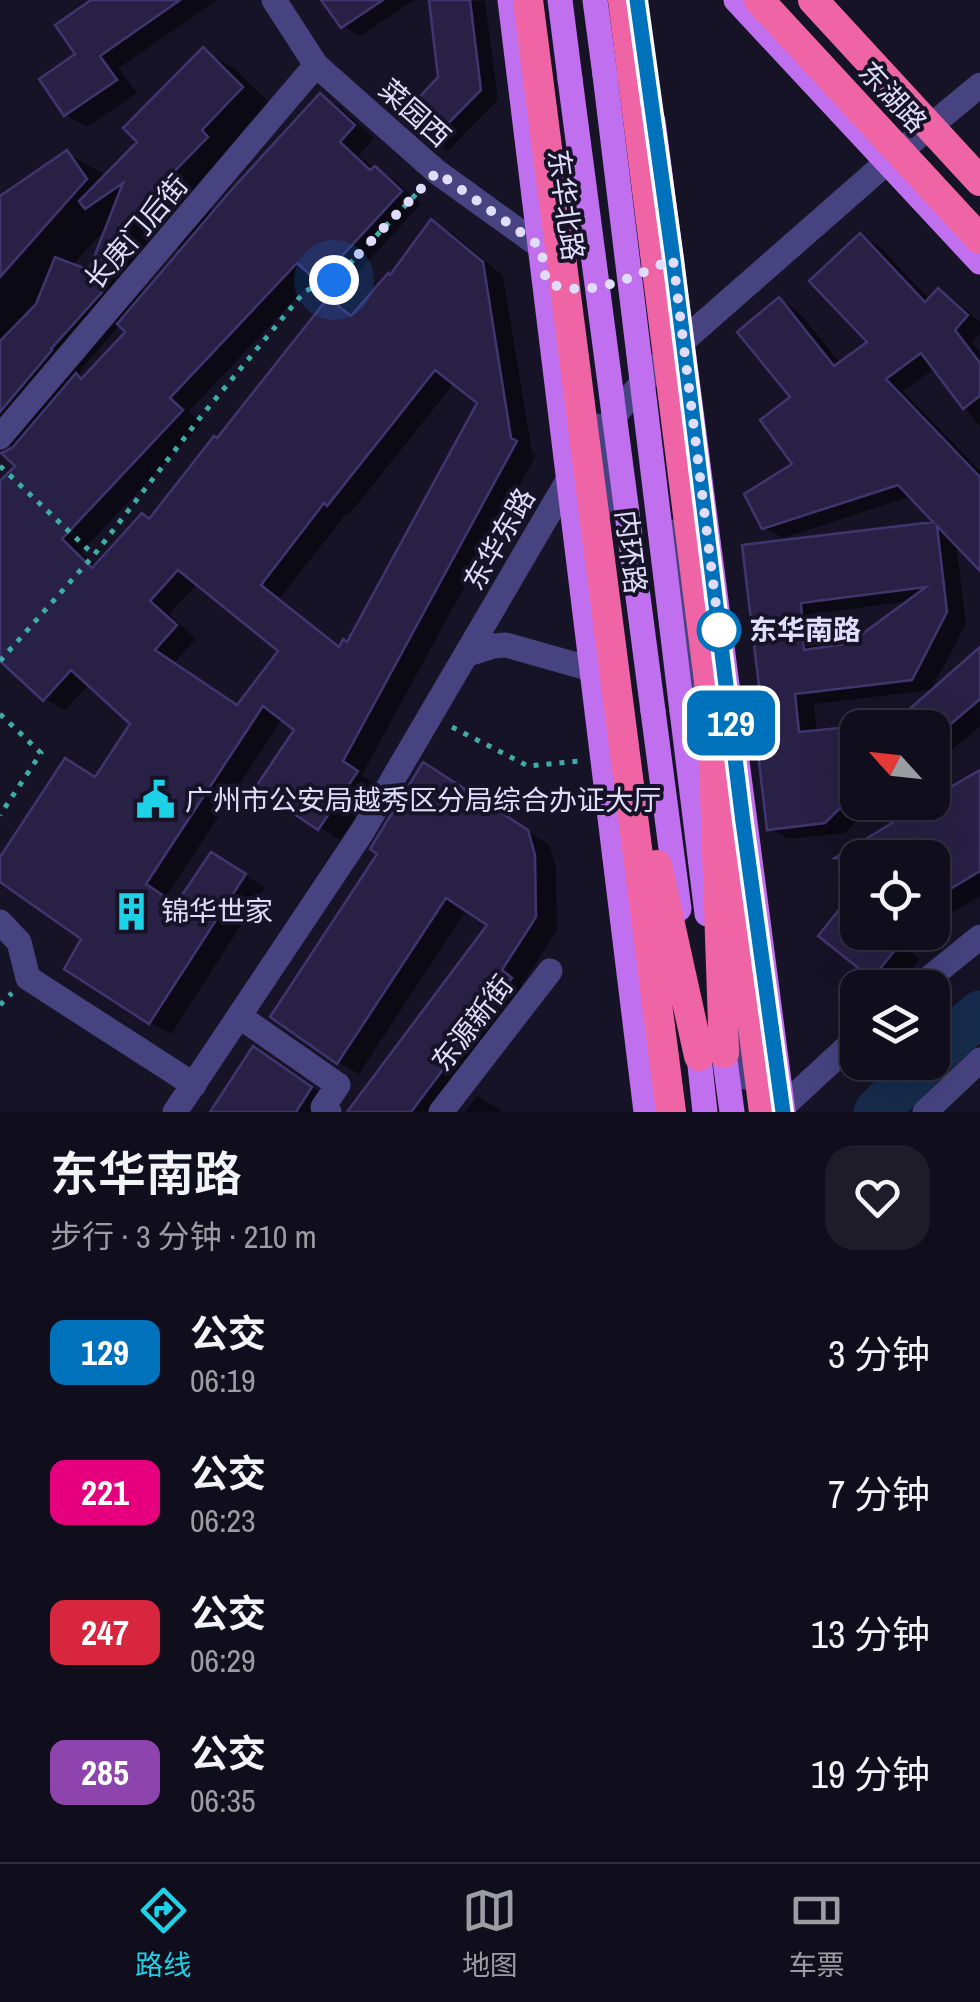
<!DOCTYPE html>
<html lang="zh">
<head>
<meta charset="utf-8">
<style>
	:root { --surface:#100e1c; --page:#1e1c29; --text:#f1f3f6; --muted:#9c9ca3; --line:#302e3b; --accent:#1dd1e6 }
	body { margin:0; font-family:"Archivo Narrow","Noto Sans SC",sans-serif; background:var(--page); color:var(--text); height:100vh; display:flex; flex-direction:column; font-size:38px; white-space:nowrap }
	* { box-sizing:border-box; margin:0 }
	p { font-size:32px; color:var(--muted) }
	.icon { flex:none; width:55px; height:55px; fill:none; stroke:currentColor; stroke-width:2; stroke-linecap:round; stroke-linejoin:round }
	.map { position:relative; height:1112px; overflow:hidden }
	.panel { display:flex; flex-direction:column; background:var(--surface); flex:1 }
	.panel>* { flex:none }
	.badge { padding:0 20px; border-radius:15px; font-size:35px; line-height:65px }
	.needle { width:65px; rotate:297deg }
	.controls { position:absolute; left:840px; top:710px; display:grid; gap:20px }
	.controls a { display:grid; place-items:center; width:110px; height:110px; border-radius:20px; background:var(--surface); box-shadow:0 10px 40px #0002,0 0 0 2px var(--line); font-size:50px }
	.you { position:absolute; width:50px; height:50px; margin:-25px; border:8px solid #fff; border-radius:50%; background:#1a73e8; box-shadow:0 0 0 15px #1a73e833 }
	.map>.badge { position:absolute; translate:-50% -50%; box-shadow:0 0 0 5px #fff }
	.round { display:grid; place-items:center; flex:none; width:105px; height:105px; border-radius:30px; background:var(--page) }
	.headline { display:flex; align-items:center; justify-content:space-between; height:170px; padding:0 50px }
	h1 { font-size:48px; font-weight:600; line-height:75px }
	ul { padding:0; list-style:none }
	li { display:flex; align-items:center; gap:30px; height:140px; padding:0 50px }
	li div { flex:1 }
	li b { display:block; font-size:38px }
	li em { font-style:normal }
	li .badge { min-width:110px; font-weight:700; text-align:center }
	.dock { display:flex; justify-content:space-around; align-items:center; height:140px; border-top:2px solid var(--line); background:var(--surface); font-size:28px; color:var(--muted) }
	.dock a { display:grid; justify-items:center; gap:5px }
	.dock .active { color:var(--accent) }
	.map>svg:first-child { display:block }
	.shadow { fill:#0007; fill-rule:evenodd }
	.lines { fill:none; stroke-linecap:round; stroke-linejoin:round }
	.river { stroke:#172b4c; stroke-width:45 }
	.building { fill:#282145; stroke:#41356f; stroke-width:2.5; fill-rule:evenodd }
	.path { stroke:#3eada7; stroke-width:5; stroke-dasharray:5 8; stroke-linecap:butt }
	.minor { stroke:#464380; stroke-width:25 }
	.major { stroke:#c06fef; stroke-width:25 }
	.highway { stroke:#ee64a5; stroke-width:30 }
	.major-bridge { stroke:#c06fef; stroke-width:25 }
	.highway-bridge { stroke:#ee64a5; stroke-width:30 }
	.line-casing { stroke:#fff; stroke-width:22 }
	.line { stroke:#0072bc; stroke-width:15 }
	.walk { stroke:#e0dcfb; stroke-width:10; stroke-dasharray:0 18 }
	.stop-dot { fill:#fff; stroke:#0072bc; stroke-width:5 }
	.labels { text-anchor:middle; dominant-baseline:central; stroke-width:8; stroke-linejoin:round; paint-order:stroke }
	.street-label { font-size:28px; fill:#e0dcfb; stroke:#161326 }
	.stop-label { font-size:28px; font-weight:bold; fill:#e0dcfb; stroke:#161326; text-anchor:start }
	.poi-label { font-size:28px; fill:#e0dcfb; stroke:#161326; text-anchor:start }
</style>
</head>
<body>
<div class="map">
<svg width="980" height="1112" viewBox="0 0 980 1112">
	<rect width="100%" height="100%" fill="#161326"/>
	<path class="shadow" d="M95 0H217L119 68 137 93 87 127 66 115 42 80 78 55Z
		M324 0H414L360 36 343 26Z
		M431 0 485 1 498 100 448 151 431 141 404 118 441 78Z
		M203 50 235 69 274 107 198 197 215 213 321 96 341 108 374 138 359 155 375 170 396 181 421 204 340 292 316 277 189 411 202 424 81 552 97 567 151 521 218 441 328 301 353 316 391 278 432 223 453 234 503 276 532 452 536 455 362 775 377 785 340 840 258 787 298 729 283 718 165 898 178 906 233 867 265 888 171 1034 150 1022 84 939 0 879V862L97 780 134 724 90 684 65 710 45 699 0 658V485L18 466 16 448 0 439V199L67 153 107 176 141 142ZM108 226 90 273 72 266ZM163 239 183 251 137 304ZM121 324 128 332 83 380 77 377 82 370 81 369ZM455 382 481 402 348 645 341 647 280 598 346 514 349 515ZM198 583 282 650 239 707 173 664 196 639 169 614Z
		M861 236 880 247 930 300 938 291 957 302 980 322V333L972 342 980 352V427L935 368 903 391 980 471V567L956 542 966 624 931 690 814 704 817 733 849 730 858 735V802L874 803 845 833 788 839 769 828 767 738 745 548 939 524 912 496 783 538 764 527 795 465 794 398 779 300 798 311 841 364 870 342ZM911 601 851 646 822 650 820 613Z
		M980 651V726L932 767V728Z
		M980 772V896L932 925V858H858V860L852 850Z
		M445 778 549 845 556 869 557 930 522 984 532 992 441 1112H352L491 924 467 909 359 1074 338 1062Z
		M858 932H920L901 944 919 959 897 988H892L874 977 821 936Z
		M254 1049 333 1101 326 1112H213Z
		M477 1096 492 1105 502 1112H465Z"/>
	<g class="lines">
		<path class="river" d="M932 1056 980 1013
			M876 1112 926 1062"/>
	</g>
	<path class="building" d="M91 0H180L100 56 117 80 64 116 39 79 75 54 55 25Z
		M321 0H383L341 28Z
		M429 0H470L481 90 429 143 400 118 438 77Z
		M203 47 243 87 202 130 208 137 168 178 185 194 150 235 132 217 103 291 51 349 52 350 0 412V341L36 304 55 257 89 270 123 183 85 209 79 201 137 142 123 128Z
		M320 93 355 125 340 142 370 170 375 166 402 191 318 282 297 263 170 398 183 410 62 539 92 568 142 513 149 519 214 436 217 438 328 298 351 316 388 273 390 275 431 219 483 262 511 438 517 441 343 761 358 771 318 830 255 788 294 730 263 706 146 884 176 904 211 852 246 874 149 1024 64 969 81 939 0 882V857L65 758 95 777 130 724 71 670 43 701 0 661V481L15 466 1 453 12 448 76 373 81 379 125 332 117 324 233 188ZM435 370 477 403 347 642 343 639 339 647 261 585 324 503 327 506ZM178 570 278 651 237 705 155 650 177 625 150 601Z
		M67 150 87 179 0 277V196Z
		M860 233 925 302 938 288 968 315 955 330 980 363V396L963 409 921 353 886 379 980 477V571L937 526 947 612 912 680 795 694 799 732 849 727 856 792 825 823 767 830 756 737 765 736 742 545 933 522 898 485 762 529 744 494 792 464 760 420 790 397 737 332 779 297 834 366 867 342 809 281ZM926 587 850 643 804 650 801 603Z
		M980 647V699L932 740V728H888Z
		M423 762 528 830 535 855 536 917 502 970 512 978 411 1112H347L487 925 446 898 337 1064 270 1017 377 854 370 849Z
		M980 770V871L932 900V858H835L926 802H932V798Z
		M858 886V932H883L895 942V950L872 979 818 936Z
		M253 1046 312 1087 296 1112H210Z"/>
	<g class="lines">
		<path class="path" d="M0 466 94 555
			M0 661 94 555 203 414 305 291 334 280 421 189
			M0 714 41 753 0 815
			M452 727 528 766 581 761
			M0 1005 12 993"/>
		<path class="minor" d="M274 0 316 65 437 172 541 247
			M597 426 600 432 607 505
			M0 437 316 65
			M673 532 702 760
			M468 654 493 646 506 645 591 669
			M0 922 19 942 28 978 194 1085
			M917 988 980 937
			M734 998 745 1077
			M239 1016 338 1085 323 1107 329 1112
			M175 1112 362 832 570 477C603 427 640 382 683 341L886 163 980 85
			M441 1112 550 971
			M777 1112 858 1037
			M925 1112 980 1060"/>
		<path class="major" d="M510 0C557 370 600 741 646 1112
			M560 0 570 79
			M595 0 605 75
			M736 0 980 262
			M653 121C698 451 738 782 783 1112
			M653 711 679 909
			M682 711 707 914
			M697 1038 705 1112
			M722 1038 732 1112"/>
		<path class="highway" d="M727 822 764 1112"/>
		<path class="major-bridge" d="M605 75 682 711
			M570 79 653 711"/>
		<path class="highway-bridge" d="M528 0 671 1112
			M623 0 712 705 724 1053
			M759 0 980 239
			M813 0 980 181
			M657 865 699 1056"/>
	</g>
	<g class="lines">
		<defs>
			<path id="line" d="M637 0 673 259 743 822 783 1112"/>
		</defs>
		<use href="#line" class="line-casing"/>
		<use href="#line" class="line"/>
		<path class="walk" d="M334 280 437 172 541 247 546 282C588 301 635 276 673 259L719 630"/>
	</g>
	<defs>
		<symbol id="civic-bare" viewBox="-9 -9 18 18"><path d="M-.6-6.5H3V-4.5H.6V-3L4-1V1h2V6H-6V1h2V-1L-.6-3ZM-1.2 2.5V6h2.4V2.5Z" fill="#1dd1e6" stroke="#161326" stroke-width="2.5" paint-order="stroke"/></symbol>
		<symbol id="building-bare" viewBox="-9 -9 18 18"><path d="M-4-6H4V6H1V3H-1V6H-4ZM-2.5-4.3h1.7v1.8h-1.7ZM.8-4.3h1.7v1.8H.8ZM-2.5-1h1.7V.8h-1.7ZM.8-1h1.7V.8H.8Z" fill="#1dd1e6" stroke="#161326" stroke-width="2.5" paint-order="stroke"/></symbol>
	</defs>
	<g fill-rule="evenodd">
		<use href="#civic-bare" x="128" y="772" width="55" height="55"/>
		<use href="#building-bare" x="104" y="884" width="55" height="55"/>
	</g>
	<circle class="stop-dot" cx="719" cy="630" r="20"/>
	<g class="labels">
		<g class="street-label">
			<text transform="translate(893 97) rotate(47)">东湖路</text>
			<text transform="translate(415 113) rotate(42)">菜园西</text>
			<text transform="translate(566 205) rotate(82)">东华北路</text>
			<text transform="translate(136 232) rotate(-49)">长庚门后街</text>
			<text transform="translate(499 539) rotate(-60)">东华东路</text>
			<text transform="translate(631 552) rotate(83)">内环路</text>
			<text transform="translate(472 1023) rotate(-52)">东源新街</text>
		</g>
		<g class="stop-label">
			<text x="749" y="630">东华南路</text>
		</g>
		<g class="poi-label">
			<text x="185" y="800">广州市公安局越秀区分局综合办证大厅</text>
			<text x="161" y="911">锦华世家</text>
		</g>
	</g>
</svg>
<div class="controls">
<a><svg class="needle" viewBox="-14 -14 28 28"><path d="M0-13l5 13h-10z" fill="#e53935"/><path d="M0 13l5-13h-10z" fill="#9c9ca3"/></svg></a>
<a><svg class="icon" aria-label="locate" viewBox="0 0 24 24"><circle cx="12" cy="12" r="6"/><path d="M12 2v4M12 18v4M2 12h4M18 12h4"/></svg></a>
<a><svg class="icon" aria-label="layers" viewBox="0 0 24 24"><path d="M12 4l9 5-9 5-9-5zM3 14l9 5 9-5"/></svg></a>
</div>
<div class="you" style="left:334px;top:280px"></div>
<b class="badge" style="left:731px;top:723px;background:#0072bc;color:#fff">129</b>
</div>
<section class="panel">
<div class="headline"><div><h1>东华南路</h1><p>步行 · 3 分钟 · 210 m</p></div><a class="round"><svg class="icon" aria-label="heart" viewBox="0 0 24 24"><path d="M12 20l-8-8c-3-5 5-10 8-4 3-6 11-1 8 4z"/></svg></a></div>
<ul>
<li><span class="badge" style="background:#0072bc;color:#fff">129</span><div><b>公交</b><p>06:19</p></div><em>3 分钟</em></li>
<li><span class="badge" style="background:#e6007e;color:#fff">221</span><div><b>公交</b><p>06:23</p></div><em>7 分钟</em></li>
<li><span class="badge" style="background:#d7263d;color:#fff">247</span><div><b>公交</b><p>06:29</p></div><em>13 分钟</em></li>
<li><span class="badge" style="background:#8e44ad;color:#fff">285</span><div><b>公交</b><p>06:35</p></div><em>19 分钟</em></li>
</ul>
</section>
<nav class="dock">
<a class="active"><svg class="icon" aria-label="directions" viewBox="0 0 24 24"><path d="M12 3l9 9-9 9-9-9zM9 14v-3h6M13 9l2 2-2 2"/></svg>路线</a>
<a><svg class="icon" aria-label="map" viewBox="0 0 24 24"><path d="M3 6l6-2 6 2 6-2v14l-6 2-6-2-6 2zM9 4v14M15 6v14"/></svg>地图</a>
<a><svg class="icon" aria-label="tickets" viewBox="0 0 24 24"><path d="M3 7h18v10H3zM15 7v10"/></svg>车票</a>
</nav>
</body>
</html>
